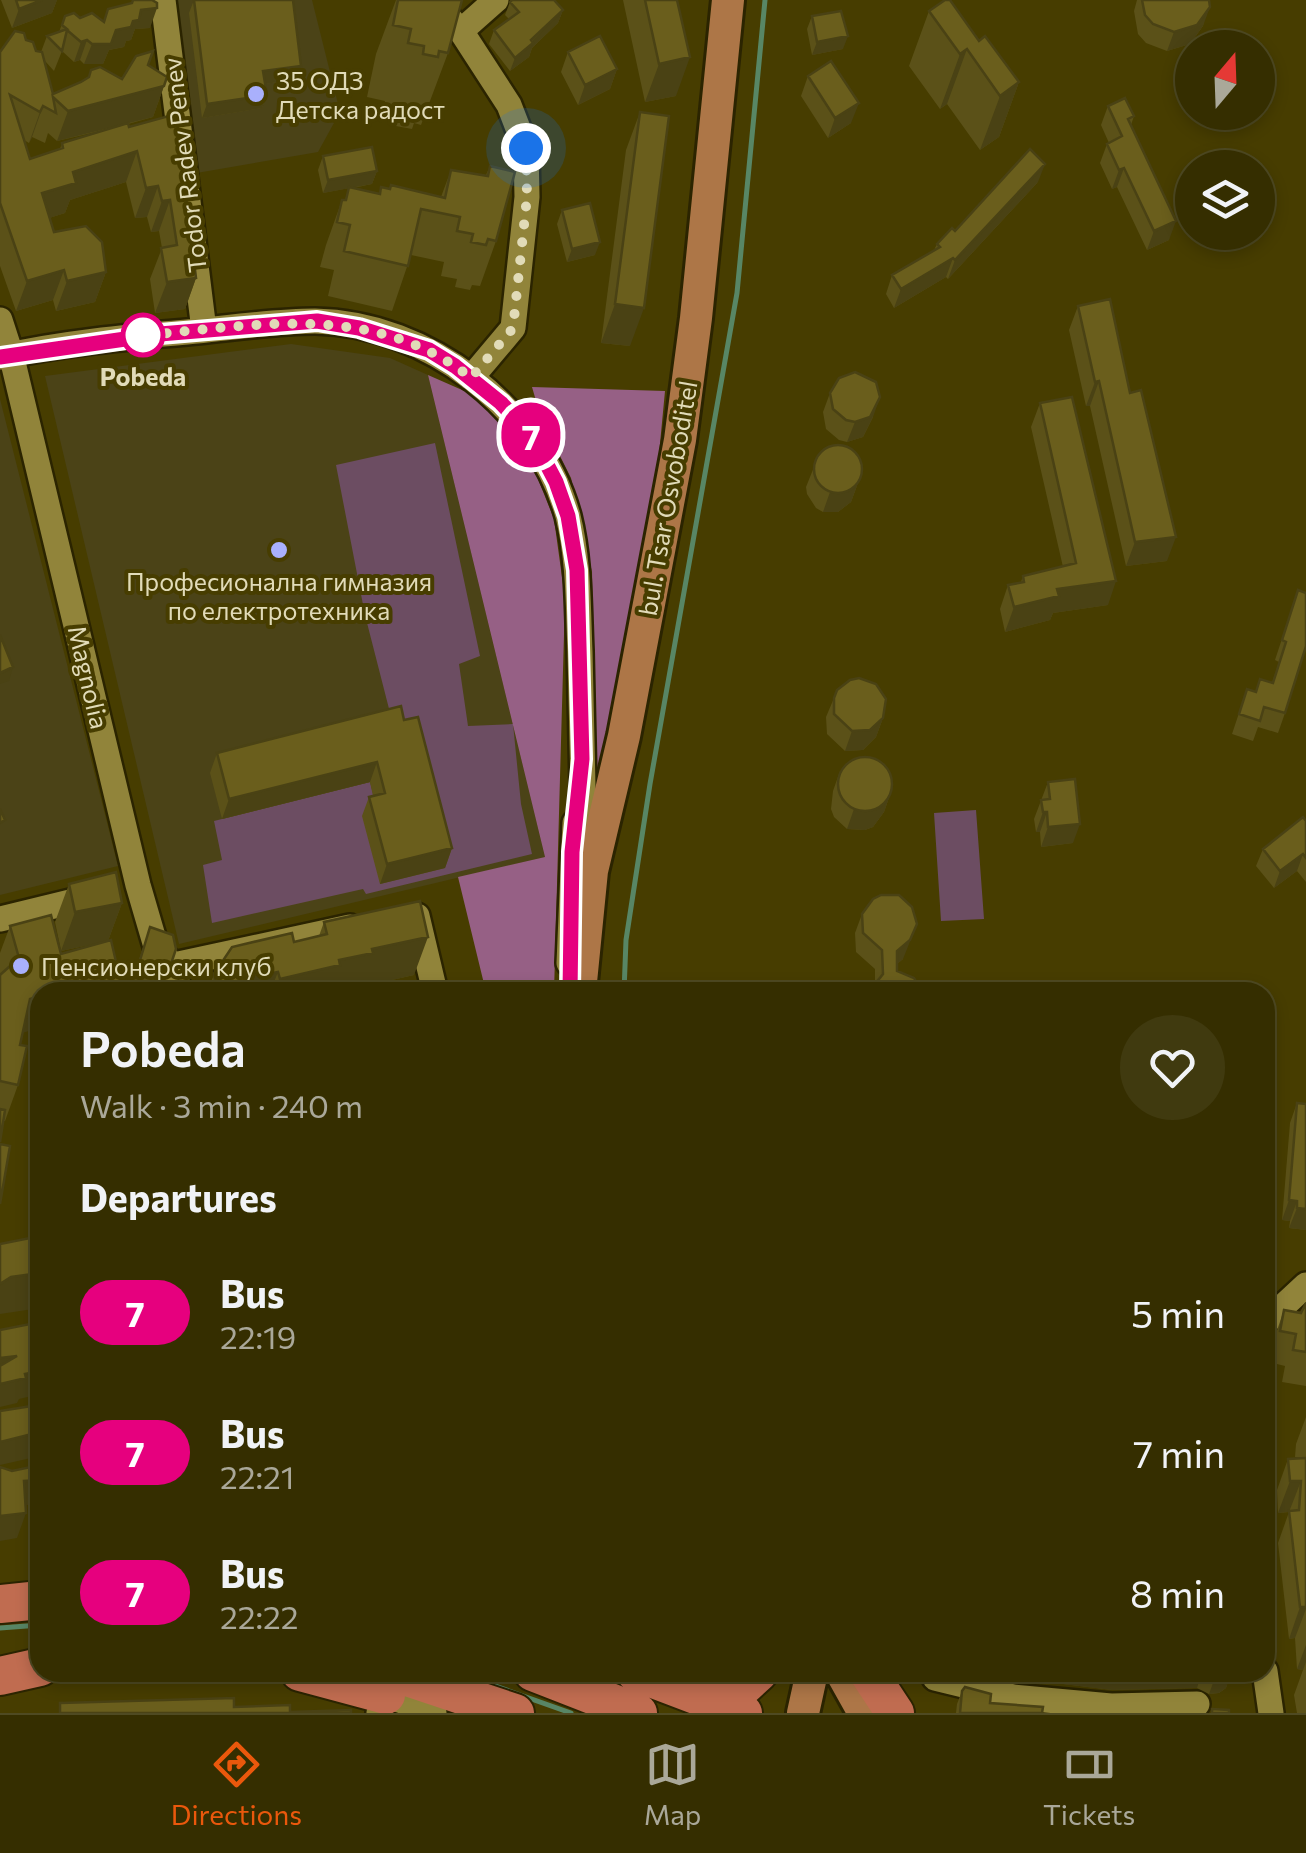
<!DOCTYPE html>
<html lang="en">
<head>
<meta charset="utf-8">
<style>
	:root { --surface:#352e00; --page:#403a0f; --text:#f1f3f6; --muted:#aaa899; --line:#4f4a22; --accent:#ea580c }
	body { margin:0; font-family:Commissioner,sans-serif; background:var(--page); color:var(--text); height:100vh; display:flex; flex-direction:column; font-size:38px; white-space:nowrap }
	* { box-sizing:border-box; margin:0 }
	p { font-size:32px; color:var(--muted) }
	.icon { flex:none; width:55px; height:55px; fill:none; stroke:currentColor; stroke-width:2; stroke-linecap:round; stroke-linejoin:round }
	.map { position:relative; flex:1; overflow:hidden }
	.panel { position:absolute; left:30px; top:982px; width:1245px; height:700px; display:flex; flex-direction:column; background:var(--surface); border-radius:30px; box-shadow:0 5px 15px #0003,0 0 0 2px var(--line) }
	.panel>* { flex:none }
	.badge { padding:0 20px; border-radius:32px; font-size:35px; line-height:65px }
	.needle { width:65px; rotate:19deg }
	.buttons { position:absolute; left:1175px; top:30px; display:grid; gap:20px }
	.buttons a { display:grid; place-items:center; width:100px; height:100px; border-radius:50%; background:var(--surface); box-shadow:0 5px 15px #0003,0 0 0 2px var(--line); font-size:50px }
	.you { position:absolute; width:50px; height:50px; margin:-25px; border:8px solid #fff; border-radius:50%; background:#1a73e8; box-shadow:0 0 0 15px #1a73e833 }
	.map>.badge { position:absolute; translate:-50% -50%; box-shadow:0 0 0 5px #fff }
	h2 { padding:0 50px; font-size:38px; line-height:90px }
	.round { display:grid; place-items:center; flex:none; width:105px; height:105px; border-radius:52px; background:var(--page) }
	.headline { display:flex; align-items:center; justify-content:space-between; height:170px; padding:0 50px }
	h1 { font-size:48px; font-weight:600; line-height:75px }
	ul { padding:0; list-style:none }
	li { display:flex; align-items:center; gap:30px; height:140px; padding:0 50px }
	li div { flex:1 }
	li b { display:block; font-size:38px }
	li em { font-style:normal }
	li .badge { min-width:110px; font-weight:700; text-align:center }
	.menu { display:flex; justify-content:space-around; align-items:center; height:140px; border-top:2px solid var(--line); background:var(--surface); font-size:28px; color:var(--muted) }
	.menu a { display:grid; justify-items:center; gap:5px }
	.menu .selected { color:var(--accent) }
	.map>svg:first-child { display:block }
	.built { fill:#4b4317 }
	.green { fill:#6c4d62 }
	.forest { fill:#966085 }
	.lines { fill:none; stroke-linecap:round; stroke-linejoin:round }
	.stream { stroke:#588665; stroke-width:5 }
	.minor-casing { stroke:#2b2400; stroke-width:30 }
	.major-casing { stroke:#2b2400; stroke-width:38 }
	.highway-casing { stroke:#2b2400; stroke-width:42 }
	.minor { stroke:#91843a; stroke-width:25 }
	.major { stroke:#ad7647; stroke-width:32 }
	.highway { stroke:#c06c50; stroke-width:38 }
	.wall { fill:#5b5118; fill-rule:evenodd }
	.shaded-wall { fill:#4a4214 }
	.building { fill:#6a5e1c; stroke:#4a4214; stroke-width:2.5 }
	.line-casing { stroke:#fff; stroke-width:22 }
	.line { stroke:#e6007e; stroke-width:15 }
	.walk { stroke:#e1dbb8; stroke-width:10; stroke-dasharray:0 18 }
	.poi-dot { fill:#a9b0fc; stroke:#473d00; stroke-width:4 }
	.stop-dot { fill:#fff; stroke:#e6007e; stroke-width:5 }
	.labels { text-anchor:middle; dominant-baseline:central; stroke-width:8; stroke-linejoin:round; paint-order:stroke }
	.poi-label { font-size:25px; fill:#e1dbb8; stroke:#473d00; text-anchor:start }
	.street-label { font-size:25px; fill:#e1dbb8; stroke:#473d00 }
	.stop-label { font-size:25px; font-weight:bold; fill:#e1dbb8; stroke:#473d00 }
</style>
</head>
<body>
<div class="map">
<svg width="1306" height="1713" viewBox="0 0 1306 1713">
	<rect width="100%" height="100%" fill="#473d00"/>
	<path class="built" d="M163 0H312L340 112 318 152 185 175Z
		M291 344 390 358 428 375 545 857 179 944 45 376Z
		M0 399 118 866 0 895Z"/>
	<path class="green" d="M435 443 480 656 459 664 468 726 513 724 521 804 532 854 366 894 363 889 212 923 203 865 222 860 214 821 370 782 378 813 380 884 397 740 365 615 336 465Z
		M976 810 984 919 941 921 934 813Z"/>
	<path class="forest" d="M428 375 478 397 530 459 554 519 565 599 554 992H486L458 877 545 857Z
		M532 387 665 391 653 517 597 819 592 572 571 478 541 418Z"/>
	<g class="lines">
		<path class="stream" d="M624 992 626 940 650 784 737 293 765 0
			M0 1628 40 1625
			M456 1672 571 1713"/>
		<defs>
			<path id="minor" d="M163 0 204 330
				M432 0 461 31 509 105 526 149 527 197 513 328 471 378
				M461 31 496 0
				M0 320 11 354 138 885 157 950 174 965 179 992
				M0 357C61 343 125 337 187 332 229 328 273 321 315 321 428 323 538 408 568 516 579 560 578 606 580 651 581 711 583 772 584 832L591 866
				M417 916 435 992
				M0 919 95 896
				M569 963 575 823
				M174 965 350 927
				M1265 1323 1306 1285
				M1265 1671 1271 1713
				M935 1672V1678L1013 1697 1111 1706 1197 1704
				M379 1713 386 1695 434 1713"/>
			<path id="major" d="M580 992 592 871 624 736 680 440 696 318 728 0
				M841 1672 864 1713
				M803 1713 812 1672"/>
			<path id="highway" d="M0 1604 40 1600
				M300 1672 386 1695
				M392 1672 515 1713
				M533 1672 638 1713
				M635 1672 743 1713
				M868 1672 895 1713
				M0 1676 40 1667
				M701 1697 735 1694 759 1672"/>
		</defs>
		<use href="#minor" class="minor-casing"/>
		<use href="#major" class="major-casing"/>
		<use href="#highway" class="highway-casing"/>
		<use href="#minor" class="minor"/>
		<use href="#major" class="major"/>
		<use href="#highway" class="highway"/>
	</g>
	<path class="wall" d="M1 0H57L52 13 12 28Z
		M194 0 296 79 265 84 267 95 262 108 202 118 189 13Z
		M396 0H462L448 53 421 125 414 123 412 129 396 126 398 118 382 114 385 101 367 97 376 54Z
		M623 0H677L676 96 645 102Z
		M1137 0H1209L1203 26 1190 44 1167 51 1146 43 1138 34 1134 11Z
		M510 2 563 10 558 23 532 48 529 57 510 71 489 44 494 30 509 19 505 15Z
		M929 11 979 41 1019 82 999 137 980 150 947 104 940 109 909 66Z
		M65 16 150 28 135 29 131 40 126 41 124 47 109 50 103 64H84L80 60 74 62 62 51 54 71 45 61 53 94 122 79 148 65 164 86 153 117 128 124 129 127 176 114 196 278 185 309 155 313 150 279 162 248 159 231 151 232 147 217 135 218 126 182 70 200 65 213 49 218 54 232 106 272 95 302 56 311 53 300 16 311 0 266V52L26 40 36 51 41 52 47 36 59 32ZM109 129 62 143 60 149 30 159 24 140 29 143 32 137 45 143 48 133 57 141Z
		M812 16 843 49 812 55 807 29Z
		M568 52 617 69 610 89 578 105 561 72Z
		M808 76 851 123 828 138 801 96Z
		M1108 106 1134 116 1131 125 1169 240 1147 250 1117 187 1112 189 1100 163 1107 144 1109 143 1101 125Z
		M640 112 630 346 601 343 626 150Z
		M323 156 377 171 372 184 353 188 379 194 381 187 441 197 451 170 486 175 490 166 496 241 480 286 472 285 470 290 455 287 457 279 441 276 444 262 411 255 392 311 328 296 334 270 320 267 326 245 342 200H345L349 188 323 193 318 170Z
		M1038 182 948 279 946 277 894 308 886 294 892 275 934 250 937 244 955 231Z
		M562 210 595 255 567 262 557 224Z
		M1078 306 1167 561 1126 566 1090 406H1086L1069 330Z
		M830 393 873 417 863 437 847 442 839 440 826 429 823 412Z
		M1040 403 1108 605 1053 613 1050 620 1005 632 1000 609 1008 585 1021 582 1023 576 1063 567 1031 427Z
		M814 467 858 483 851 502 838 512H823L816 508 807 494 806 487Z
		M1298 590 1285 713 1278 733 1258 727 1253 741 1232 734 1247 689 1256 692 1272 683 1279 662 1275 660Z
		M834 698 883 718 876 737 863 750 845 751 827 734 826 717Z
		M404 720 452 848 445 868 380 884 362 816 369 797 373 796 370 782 222 819 210 773 217 753Z
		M840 771 891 792 884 812 873 827 865 830 847 829 834 817 831 809 833 791Z
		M1048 782 1073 843 1041 847 1040 832H1036L1034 819Z
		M1306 821V882L1297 871 1274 888 1256 866 1263 849Z
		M69 884 122 903 108 941 61 951 55 922Z
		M862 914 903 959 897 964V971L922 992H869L875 983V969L856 952 855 933Z
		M324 922 414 975 361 987 359 991 352 992H207L214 974 294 942 319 936Z
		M10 926 61 954 123 992H40L23 1033 20 1045 18 1085 5 1121H3L0 1142V953Z
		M150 927 167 976 161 992H128Z
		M1297 1103 1306 1104V1230L1289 1228 1290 1221 1282 1220 1290 1123Z
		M1306 1303V1386L1282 1382 1285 1366 1269 1362 1273 1342 1284 1310 1301 1313Z
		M1306 1417V1713H1297L1294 1695 1303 1670 1297 1669 1295 1638 1289 1639 1278 1543 1289 1512 1278 1513 1277 1490 1288 1459 1303 1458 1295 1457 1296 1444Z
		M998 1672H1231L1226 1688 1219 1693 1209 1694 1197 1688 1112 1690 997 1676Z
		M962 1691 990 1703 1042 1713H956L957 1704Z"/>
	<path class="shaded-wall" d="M42 0H57L52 13 12 28 19 9Z
		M1210 7 1203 26 1190 44 1167 51 1174 32Z
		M157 8 150 28 135 29 131 40 126 41 124 47 109 50 103 64H84L92 44 133 21 141 10Z
		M563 10 558 23 532 48 529 57 510 71 515 58Z
		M848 36 843 49 812 55 817 42Z
		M87 40 80 60 74 62 81 42Z
		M967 49 947 104 940 109 960 54Z
		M690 57 676 96 645 102 659 64Z
		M301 66 296 79 259 85 263 71Z
		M617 69 610 89 578 105 585 85Z
		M1019 82 999 137 980 150 1000 96Z
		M164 86 153 117 57 141 68 111Z
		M267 95 262 108 202 118 207 104Z
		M859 103 851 123 828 138 835 118Z
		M43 106 32 137 29 143 40 112Z
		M137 151 126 182 70 200 65 213 31 224 42 193 73 172Z
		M1045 164 1038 182 948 279 955 260Z
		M1124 168 1117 187 1112 189 1119 170Z
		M377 171 372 184 323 193 328 180Z
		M158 186 147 217 135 218 146 188Z
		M170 200 159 231 151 232 162 201Z
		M1176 221 1169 240 1147 250 1154 231Z
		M600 242 595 255 567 262 572 249Z
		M953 258 946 277 894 308 901 289Z
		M64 270 53 300 16 311 27 281Z
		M106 272 95 302 56 311 67 281Z
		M196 278 185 309 155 313 167 282Z
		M615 304 644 308 630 346 601 343Z
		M1099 381 1090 406H1086L1095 382Z
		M880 397 873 417 863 437 847 442 855 422Z
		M858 483 851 502 838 512H823L830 492Z
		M1176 537 1167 561 1126 566 1135 542Z
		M1116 581 1108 605 1053 613 1050 620 1005 632 1014 607 1057 589Z
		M13 667 9 681 0 684V673Z
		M883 718 876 737 863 750 845 751 852 731Z
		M377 762 370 782 222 819 229 799Z
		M891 792 884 812 873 827 865 830 847 829 854 809Z
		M1043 812H1047L1040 832H1036Z
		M1080 824 1073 843 1041 847 1048 827Z
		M452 848 445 868 380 884 387 864Z
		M1303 854 1297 871 1274 888 1280 871Z
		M122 903 108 941 61 951 75 912Z
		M917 924 903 959 890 970 897 951Z
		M428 937 414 975 361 987 359 991 352 992H274L280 979 372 949Z
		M278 972 270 992H246L251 977Z
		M78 983 75 992H50Z
		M40 996V1027L17 1035 30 999Z
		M1289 1200 1297 1201 1290 1221 1282 1220Z
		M1297 1208 1306 1209V1230L1289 1228Z
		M40 1273V1308L0 1314V1284L11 1277Z
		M17 1356 0 1382V1358Z
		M40 1371V1394L19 1399 17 1403 0 1407V1384L25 1374Z
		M40 1432V1456L0 1465V1442Z
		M40 1480V1504L15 1506 24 1481Z
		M1290 1481H1301L1289 1512 1278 1513Z
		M26 1513 17 1538 0 1541V1516Z
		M1300 1607H1306V1609L1295 1638 1289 1639Z
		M1306 1645V1662L1303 1670 1297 1669Z
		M999 1672H1202L1197 1688 1112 1690 997 1676Z
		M1217 1672H1231L1226 1688 1219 1693 1209 1694Z"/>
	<path class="building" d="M16 0H42L19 9Z
		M133 0H152L157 3V8L141 10 139 20 133 21 131 27 116 30 111 44H92L87 40 81 42 67 30 62 51 47 36 67 29 62 25 65 16 74 13 80 18 92 13 104 22 108 9 132 3Z
		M194 0H293L301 66 263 71 267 95 207 104Z
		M398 0H462L448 53 439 51 438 57 423 54 424 46 408 43 411 29 393 25Z
		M512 0H554L563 10 531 40 533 43 515 58 494 30 519 12 510 2Z
		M645 0H677L690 57 659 64Z
		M945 0H950L979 41 985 36 1019 82 1000 96 967 49 960 54 929 11Z
		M1142 0H1209L1210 7 1197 25 1174 32 1153 24 1145 15Z
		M841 11 848 36 817 42 812 16Z
		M15 31 24 33 26 40 33 42 36 51 42 52 53 94 81 82 89 77 91 70 100 67 122 79 136 56 153 51 148 65 167 77 164 86 68 111 53 97 56 113 43 106 40 112 10 95 30 159 63 148 62 143 128 123 129 127 176 114 196 278 167 282 161 248 177 245 170 200 162 201 158 186 146 188 137 151 73 172 76 183 42 193 54 232 86 226 102 242 106 272 67 281 64 270 27 281 0 203V52Z
		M600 36 617 69 585 85 568 52Z
		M831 61 859 103 835 118 808 76Z
		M1125 98 1134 116 1128 119 1176 221 1154 231 1124 168 1119 170 1107 144 1122 136 1108 106Z
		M640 112 669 116 644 308 615 304Z
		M372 147 377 171 328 180 323 156Z
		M1030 149 1045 164 955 260 953 258 901 289 892 275 940 247 937 244 952 228 955 231Z
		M490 166 515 172 496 241 488 239 486 245 471 242 473 234 457 231 460 217 421 209 408 266 344 251 350 225 337 222 342 200H346L349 187 380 194 381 187 390 189 391 185 445 198 451 170 488 176Z
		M590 203 600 242 572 249 562 210Z
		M1110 299 1130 393 1141 390 1176 537 1135 542 1099 381 1095 382 1078 306Z
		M855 372 876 382 880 397 870 417 855 422 846 420 833 409 830 393 839 378Z
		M1072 397 1116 581 1057 589 1059 596 1014 607 1008 585 1024 582 1023 576 1076 563 1040 403Z
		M814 469a24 24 0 1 1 48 0a24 24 0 1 1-48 0Z
		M1298 590 1306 593V646L1285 713 1264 707 1260 721 1239 714 1247 689 1256 692 1260 679 1273 683 1286 642 1282 640Z
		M0 635 13 667 0 673Z
		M859 678 876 684 886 699 883 718 870 730 852 731 834 714V698L837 690 850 680Z
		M401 706 404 720 418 717 452 848 387 864 369 797 385 793 377 762 229 799 217 753Z
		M838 784a27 27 0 1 1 54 0a27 27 0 1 1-54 0Z
		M1075 779 1080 824 1048 827 1047 812H1043L1041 800 1050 799 1048 782Z
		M0 809 5 820 0 823Z
		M1303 817 1306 821V858L1303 854 1280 871 1263 849Z
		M116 872 122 903 75 912 69 884Z
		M881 895H899L912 907 917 924 910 940 897 951V971L914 978 922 992H871V989L883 974 882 950 863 933 862 914 873 899Z
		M420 901 428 937 372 949 373 953 339 960 340 965 280 979 278 972 251 977 255 992H217L214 974 232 947 292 933 294 942 327 934 324 922Z
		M51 915 61 954 111 940 123 992H91L90 988 78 983 50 992H40V996L30 999 20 1045 27 1046 18 1085 0 1081V975L19 958 10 926Z
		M150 927 173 935 176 949 167 976 138 967Z
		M1297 1103 1306 1104V1209L1297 1208V1201L1289 1200Z
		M0 1109 5 1110 0 1142Z
		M0 1144 10 1146 0 1204Z
		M40 1236V1273L11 1277 0 1284V1244Z
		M1306 1303V1352L1293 1350 1296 1334 1280 1331 1284 1310 1301 1313Z
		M40 1322V1371L25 1374 26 1378 0 1384V1366L17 1356 0 1358V1330Z
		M38 1405 40 1411V1432L0 1442V1411Z
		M1306 1458V1607H1300L1289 1511 1299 1510 1301 1481H1290L1288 1459Z
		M40 1465V1480L24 1481 26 1513 0 1516V1467L12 1471Z
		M965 1687 991 1694 990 1703 1043 1707 1042 1713H960L962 1691Z
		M234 1698V1707L290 1705V1712L351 1710V1713H60V1703Z
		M1212 1709 1229 1710V1713H1212Z"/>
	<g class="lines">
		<defs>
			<path id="line" d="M0 357 160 334 317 321 359 328 429 350 455 366 501 403 532 436 556 482 568 516 577 570 582 759 572 852 570 992"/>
		</defs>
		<use href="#line" class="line-casing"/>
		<use href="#line" class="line"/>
		<path class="walk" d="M143 335 137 336C252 326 373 300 471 378L513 328 527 197 526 148"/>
	</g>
	<g class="poi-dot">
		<circle cx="256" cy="94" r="10"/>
		<circle cx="279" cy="550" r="10"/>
		<circle cx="21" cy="966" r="10"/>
	</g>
	<circle class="stop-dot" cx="143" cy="335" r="20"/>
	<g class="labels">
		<g class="poi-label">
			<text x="276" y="80">35 ОДЗ<tspan x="276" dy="29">Детска радост</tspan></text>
			<text x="279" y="581" text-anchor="middle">Професионална гимназия<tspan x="279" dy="29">по електротехника</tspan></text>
			<text x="41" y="966">Пенсионерски клуб</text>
		</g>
		<g class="street-label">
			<text transform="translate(184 165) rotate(-97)">Todor Radev Penev</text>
			<text transform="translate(667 498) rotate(-80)">bul. Tsar Osvoboditel</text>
			<text transform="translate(89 677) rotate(77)">Magnolia</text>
		</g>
		<g class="stop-label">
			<text x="143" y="376">Pobeda</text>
		</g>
	</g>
</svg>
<div class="buttons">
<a><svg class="needle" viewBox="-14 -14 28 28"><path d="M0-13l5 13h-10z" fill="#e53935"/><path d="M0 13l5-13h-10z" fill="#aaa899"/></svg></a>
<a><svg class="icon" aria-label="layers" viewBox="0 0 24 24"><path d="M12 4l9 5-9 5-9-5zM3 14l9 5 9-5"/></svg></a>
</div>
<div class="you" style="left:526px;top:148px"></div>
<b class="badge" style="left:531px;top:435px;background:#e6007e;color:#fff">7</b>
<section class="panel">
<div class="headline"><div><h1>Pobeda</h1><p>Walk · 3 min · 240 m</p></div><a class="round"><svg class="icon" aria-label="heart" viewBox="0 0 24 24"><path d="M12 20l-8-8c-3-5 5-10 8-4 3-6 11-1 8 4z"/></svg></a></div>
<h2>Departures</h2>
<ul>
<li><span class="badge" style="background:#e6007e;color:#fff">7</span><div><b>Bus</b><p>22:19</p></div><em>5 min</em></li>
<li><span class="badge" style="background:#e6007e;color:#fff">7</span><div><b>Bus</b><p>22:21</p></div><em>7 min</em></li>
<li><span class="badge" style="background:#e6007e;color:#fff">7</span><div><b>Bus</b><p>22:22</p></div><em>8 min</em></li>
</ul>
</section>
</div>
<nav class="menu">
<a class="selected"><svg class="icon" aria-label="directions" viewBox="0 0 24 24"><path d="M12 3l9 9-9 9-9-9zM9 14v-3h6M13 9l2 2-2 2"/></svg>Directions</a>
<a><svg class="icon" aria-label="map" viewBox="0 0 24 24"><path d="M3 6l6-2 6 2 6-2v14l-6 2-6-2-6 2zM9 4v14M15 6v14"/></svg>Map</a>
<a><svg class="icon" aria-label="tickets" viewBox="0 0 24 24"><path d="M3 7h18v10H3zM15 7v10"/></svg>Tickets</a>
</nav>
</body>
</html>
